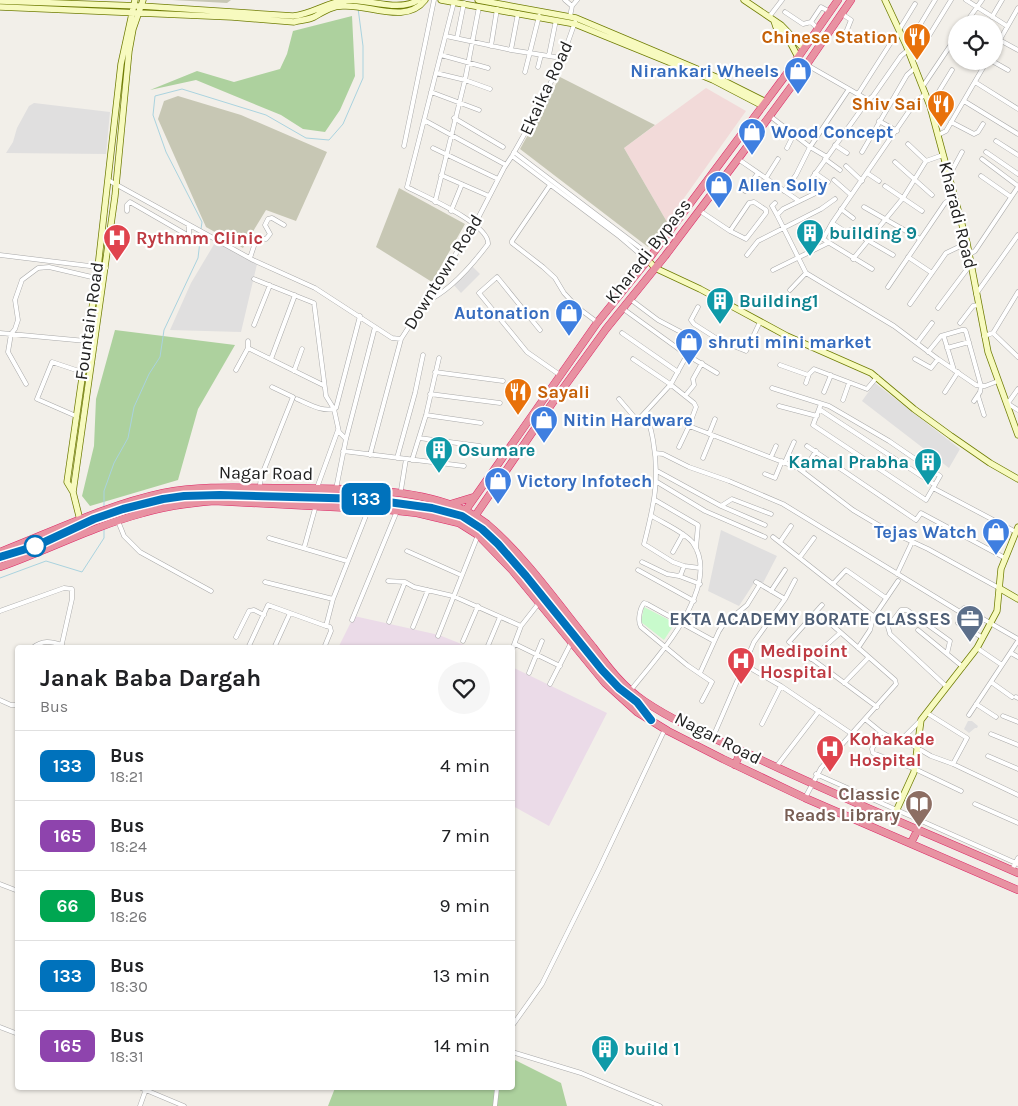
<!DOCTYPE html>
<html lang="en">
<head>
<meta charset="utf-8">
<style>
	:root { --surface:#fff; --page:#f6f6f6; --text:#202124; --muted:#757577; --line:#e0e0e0 }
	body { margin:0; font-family:Karla,sans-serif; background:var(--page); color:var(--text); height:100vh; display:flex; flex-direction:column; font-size:19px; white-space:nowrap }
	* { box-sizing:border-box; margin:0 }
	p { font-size:16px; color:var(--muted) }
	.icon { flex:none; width:28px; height:28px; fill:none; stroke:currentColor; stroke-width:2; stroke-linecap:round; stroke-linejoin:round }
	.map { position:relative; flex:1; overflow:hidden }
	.sheet { position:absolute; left:15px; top:645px; width:500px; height:445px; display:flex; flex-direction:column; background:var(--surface); border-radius:5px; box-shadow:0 1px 4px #0004 }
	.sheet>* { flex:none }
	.badge { padding:0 10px; border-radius:8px; font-size:18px; line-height:32px }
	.fabs { position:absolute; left:948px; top:15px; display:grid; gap:10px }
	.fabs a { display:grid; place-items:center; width:55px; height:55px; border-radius:50%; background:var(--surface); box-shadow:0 1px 4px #0004; font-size:25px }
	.map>.badge { position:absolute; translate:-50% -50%; box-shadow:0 0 0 2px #fff }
	.round { display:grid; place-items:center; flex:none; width:52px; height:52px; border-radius:26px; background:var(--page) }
	.summary { display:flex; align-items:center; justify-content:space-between; height:85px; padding:0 25px }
	h1 { font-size:24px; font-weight:700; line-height:38px }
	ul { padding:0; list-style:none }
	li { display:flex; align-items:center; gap:15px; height:70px; padding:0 25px; border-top:1px solid var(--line) }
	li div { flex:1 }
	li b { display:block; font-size:19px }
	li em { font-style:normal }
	li .badge { min-width:55px; font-weight:700; text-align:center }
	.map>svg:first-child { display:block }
	.residential { fill:#e0dfdf }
	.commercial { fill:#f2dad9 }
	.industrial { fill:#ebdbe8 }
	.construction { fill:#c7c7b4 }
	.forest { fill:#add19e }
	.park { fill:#c8facc }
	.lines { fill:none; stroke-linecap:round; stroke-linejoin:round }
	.stream { stroke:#aad3df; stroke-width:1 }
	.street-casing { stroke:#a9a9a9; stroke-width:5 }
	.secondary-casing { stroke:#707d05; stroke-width:7 }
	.highway-casing { stroke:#dc2a67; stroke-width:8 }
	.street { stroke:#fff; stroke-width:4 }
	.secondary { stroke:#f7fabf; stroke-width:5.5 }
	.highway { stroke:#e892a2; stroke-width:7 }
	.line-casing { stroke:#fff; stroke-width:11 }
	.line { stroke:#0072bc; stroke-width:8 }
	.stop-dot { fill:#fff; stroke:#0072bc; stroke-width:2.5 }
	.labels { text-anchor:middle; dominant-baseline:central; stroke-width:4.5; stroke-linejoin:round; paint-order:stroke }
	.food-label { font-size:18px; font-weight:bold; fill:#c56008; stroke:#fff; text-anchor:end }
	.shop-label { font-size:18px; font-weight:bold; fill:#366cbe; stroke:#fff; text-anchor:start }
	.street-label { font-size:18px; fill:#222; stroke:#fff }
	.culture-label { font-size:18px; font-weight:bold; fill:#0d838f; stroke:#fff; text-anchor:start }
	.health-label { font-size:18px; font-weight:bold; fill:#be3a42; stroke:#fff; text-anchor:start }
	.service-label { font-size:18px; font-weight:bold; fill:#4e5e75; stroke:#fff; text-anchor:end }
	.education-label { font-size:18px; font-weight:bold; fill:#785e54; stroke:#fff; text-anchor:end }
</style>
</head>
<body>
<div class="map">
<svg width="1018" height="1106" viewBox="0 0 1018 1106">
	<rect width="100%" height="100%" fill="#f2efe9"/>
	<path class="residential" d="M34 103 110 112 106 154 6 153 13 142 17 128 29 106Z
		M216 241 257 264 241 332 170 330 191 283Z
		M471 265 480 274 461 293 453 284Z
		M875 383 960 449 949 468 862 401Z
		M721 530 777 556 763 583 756 580 739 606 708 591Z
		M968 721H972L978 726 977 728H975L969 733 964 729Z"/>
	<path class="commercial" d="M706 88 746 111 667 222 624 148Z"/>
	<path class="industrial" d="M354 616 439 635 469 647 338 648Z
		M512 667 607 713 549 826 513 806Z"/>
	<path class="construction" d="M172 0H231L227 3Z
		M560 77 655 125 624 148 667 222 648 247 520 149Z
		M178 96 241 115 327 152 296 221 266 210 243 248 206 227 158 119 164 101Z
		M399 188 465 224 432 282 376 247Z"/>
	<path class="forest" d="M352 16 355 76 340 110 325 132 303 129 281 115 196 80 150 90 197 71 234 82 280 69 287 54 293 31Z
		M115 330 235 345 198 409 178 480 90 506 82 496 94 446 96 399Z
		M513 1059 561 1083 567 1106H328L335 1088H512Z"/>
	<path class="park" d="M644 607 675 623 664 640 641 622Z"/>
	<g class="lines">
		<path class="stream" d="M201 229 202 222 166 152 153 115 155 96 182 89 266 115 306 138 329 140 343 124 363 78V46L358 8
			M104 506V491L114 463 128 438 134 407 149 374 160 357 164 330 198 258 201 233
			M0 578 46 561 82 572 104 538V528"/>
		<defs>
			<path id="street" d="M565 0 572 6 570 17
				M966 0 1007 26
				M572 6 577 0
				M785 12 803 24 811 22
				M842 14 851 20 847 30
				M769 17 782 0
				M992 17 1002 0
				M965 24 982 0
				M818 29 811 22 821 7 830 12
				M899 30 915 4
				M446 36 511 50 555 57
				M994 37 1018 50
				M457 38 464 3
				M906 45 909 43 935 0
				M491 46 497 9
				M511 50 518 13
				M994 50 1018 8
				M441 55 488 68
				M549 55 556 20
				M912 59 916 57 951 0
				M992 61 1008 70
				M807 65 868 100
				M538 67 541 55
				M525 72 539 16
				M436 73 465 80 490 89
				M975 82 1018 109
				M923 86 956 37
				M431 92 479 110
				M858 94 890 44 900 32
				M964 101 1018 134
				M930 106 952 70
				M770 116 810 147 827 157
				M454 118 503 147
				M424 120 506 165
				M879 121 897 131
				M951 122 974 134 978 132 983 124
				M938 135 946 131 987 61
				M996 141 1018 155
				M908 144 926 161
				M835 145 847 153
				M404 146 434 0
				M433 148 498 179
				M787 148 791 140V132
				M514 152 651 256
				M862 152 907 75 915 68
				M986 152 1018 174
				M512 156 620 237 647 260
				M738 159 799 201
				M825 159 840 170
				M982 159 1018 186
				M895 162 932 195
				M846 166 862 181
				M815 173 828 182
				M867 173 879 181
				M441 175 489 196
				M949 176 962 152
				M981 176 1011 197
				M766 178 778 159
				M108 180 253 260 315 288 392 338 401 339
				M834 180 851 195
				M810 181 868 100 873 96 901 56 908 50
				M550 185 512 241V243L543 267 555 278 564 293 577 307 597 322
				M885 186 922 211
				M745 191 758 173
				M784 191 796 175 810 147 849 89
				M820 191 783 209 777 215 806 273 894 326 938 359 976 385 985 386 998 381
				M435 202 465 80 479 7
				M775 203 772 206 777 215
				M864 207 920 239
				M841 209 853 218
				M127 211V205L130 202 189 236V225
				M451 211 462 184
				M700 211 730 231 746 239 766 213V210L754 202 749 203 730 231
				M832 223 846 232 850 230 893 255
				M970 254 975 251 1018 187
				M0 255 106 268
				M747 255 758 241 821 209 835 199
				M908 257 932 273
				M250 258 256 240 259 238 266 239 270 234 265 225 268 219 272 218 284 225
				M853 259 903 198 926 161 943 155
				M872 269 823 239 832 223 916 101 926 94
				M773 270 828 243
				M254 279 314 303 326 396 334 409 339 432 346 439
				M888 287 945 203 955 196
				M790 290 806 273
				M976 294 1018 235
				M630 299 658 320 694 339
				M425 302C449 292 473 264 488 244 490 224 424 196 407 187L454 2
				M910 304 946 253 967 243
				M698 307 691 320 694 324 719 340 746 351 760 322
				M622 308 687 355 717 373
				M938 308 968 268 972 267
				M960 323 973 306 978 305
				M254 325 270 285
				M540 330 497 277 479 293 527 352 560 375
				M0 333 86 341
				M622 333 678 372
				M993 333 1018 357
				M941 336 962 330H965L966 332 981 386 980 392 974 401
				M984 336 993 333 1018 292
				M248 341V348L323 385
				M917 343 932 323
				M947 348 969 342
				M928 352 941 336 944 337 954 370
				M271 359 295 295
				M633 359 670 384 694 403 696 407 689 426 679 447
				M915 359 931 368 938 359
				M780 365 808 375 814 369 867 389 877 377
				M236 370 248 348
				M294 371 302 349
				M435 372 503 381
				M806 383 809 374
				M26 384 8 352 11 334 15 329 18 320 15 300 22 280 38 268 49 267 96 278
				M772 388 829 406 889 441 940 476 926 500 813 425 821 404
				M824 392 831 375
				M945 392 958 372
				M430 394 500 403
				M685 396 694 385 693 379 702 363
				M978 396 984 415
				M297 399C309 404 323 413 336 408L360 316
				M619 399 636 419H639L671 384 687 355
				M843 400 849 383
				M1007 403 1018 410
				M1008 403 1018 389
				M779 406 817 416
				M819 409 935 485
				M426 415 481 423
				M644 415C650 422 651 430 653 440 660 479 654 505 644 544L673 562 684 566
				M76 416 37 399 52 362 82 372
				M689 426 798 468 853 510 885 529 928 549 999 588
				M709 434 715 419
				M419 438 480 446
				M807 446 916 520 921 513 1005 558
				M343 451 464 466
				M655 453 663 454 689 467 729 481 783 504 960 612 964 608 1018 639
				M370 455 401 339 475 224 504 168 512 156 538 110 563 56 575 22
				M771 457 776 446
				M397 458 415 393 423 355
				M703 458 712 436
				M412 460 426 415 439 358
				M785 462 794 442
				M657 471 721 506 732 499 771 514
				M803 471 816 451
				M765 474 775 478 782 461
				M657 482 705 511 765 537
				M260 485 261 477 293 397 272 387
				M318 485 338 430
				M933 488 1016 532
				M336 489 346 439 375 327
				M401 490 406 459
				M655 500 698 525 696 548
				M721 506 765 525
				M118 521 124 536 140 552 211 591
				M773 537 872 615 873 618 870 630 858 648
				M269 538 347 561
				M780 542 791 526
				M304 548 316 505
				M407 551 461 575
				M673 552 683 534
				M800 557 814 538
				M642 562 667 574 679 576 681 574 684 566 700 568
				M638 570 694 601
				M897 574 912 542
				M679 576 700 584
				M388 581 405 582 414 587 453 596 521 626
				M265 582 333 599
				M756 582 785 599
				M833 584 846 570 886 598
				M771 591 785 570
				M822 605 789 642 877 707
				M0 611 64 588 72 589V599L61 648
				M873 618 898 581
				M352 620 397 511
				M389 622 405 582
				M958 623 983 638
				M413 627 428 590
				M918 630 963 667
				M438 636 478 535
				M236 637 249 611 254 610 264 615
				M463 641 478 606
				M515 644 560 666
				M32 648C43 640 50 641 62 645
				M248 648 268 605 326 626 333 599 369 508
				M274 648 290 613
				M324 648 331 631 330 627 326 626
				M487 648 500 617
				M977 648 1002 665
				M512 650 521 626 539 603
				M1011 653 1018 657
				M947 654 950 641 907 610H901L888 627 890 634 947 687
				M811 659 840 633
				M745 665 781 686 852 734
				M529 673 542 641
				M700 673 719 631 723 625 747 605 760 584
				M991 682 1012 697
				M844 683 868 658
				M550 684 571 643
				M631 690C656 658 723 587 693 543 686 533 663 523 652 516
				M1016 697 1018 698
				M0 700 11 705H18
				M702 701 712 682 687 665 641 627C637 621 640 608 644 603L647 604 714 641
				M976 704 996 717
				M927 713 967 738 953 764
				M969 715 1018 641
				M1003 716 1018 722
				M865 719 881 732 896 741 902 739 921 720
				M762 724 781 686
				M881 732 872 749 873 753 915 769 961 791
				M991 734 1018 745
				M713 737 754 642 785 599 795 580
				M902 739 931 756 953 764 1018 795
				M988 756 1018 769
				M776 767 819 711
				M816 774 1018 864
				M805 798 821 768 896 684 895 680 831 624
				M975 804 1018 823
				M1012 870 1018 858
				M0 884 18 891
				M512 1026 542 984 599 869 665 729
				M0 1027 18 1034
				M512 1052 581 1073 660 1106
				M141 1088 184 1106
				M140 1106 146 1089
				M495 1106 497 1088"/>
			<path id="secondary" d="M441 0 575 24 713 80 763 106
				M478 0 576 18 716 77 766 102
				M744 0 781 25 804 49
				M885 0 906 45 930 106 967 243 988 352 1018 435
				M0 1 141 6 293 16C313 14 328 1 349 0 370 0 400 12 418 0
				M0 7 232 17 294 22C301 20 308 20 314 17 323 12 331 6 343 6 369 4 406 25 425 0
				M774 21 776 27 790 42 798 57
				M648 260 655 268 700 289 787 336 871 373 914 409 951 436 990 463 1018 479
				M73 492 67 482 98 267 121 64 135 0
				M80 520 73 492 115 196 129 51 133 29 143 0
				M999 588 1018 599
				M893 818 914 772 921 720 977 648 997 611 1001 569 1018 527"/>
			<path id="highway" d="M451 504 474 497
				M126 509 163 499 202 495 307 497 388 501 432 508 462 516 482 529 509 556 602 670 619 688 637 702 648 716
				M463 514 597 323 651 256 785 76 838 0
				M473 519 551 405 606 329 665 256 738 159 794 83 851 0
				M0 552C54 531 107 505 163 493 204 485 244 488 285 488 345 489 438 485 487 524 525 556 561 608 593 647 608 667 623 687 644 701 678 724 716 739 753 756 840 798 930 834 1018 873
				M0 557 20 552 51 540 106 515
				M0 567C48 550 94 526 143 513 166 506 190 503 214 501L389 510 417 513 459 523 478 535 512 570 605 683 637 712 668 731 723 759 805 798 1018 890
				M735 765 741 751
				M911 843 918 829"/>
		</defs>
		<use href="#street" class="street-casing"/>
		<use href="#secondary" class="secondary-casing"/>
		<use href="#highway" class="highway-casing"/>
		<use href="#street" class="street"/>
		<use href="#secondary" class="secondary"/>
		<use href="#highway" class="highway"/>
	</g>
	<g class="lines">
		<defs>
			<path id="line" d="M0 557 36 546 94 519 123 509 163 499 184 496 220 495 366 499 432 508 462 516 482 529 498 544 526 576 602 670 619 688 637 702 651 720"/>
		</defs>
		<use href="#line" class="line-casing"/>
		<use href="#line" class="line"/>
	</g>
	<defs>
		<symbol id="restaurant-pin" viewBox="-11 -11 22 30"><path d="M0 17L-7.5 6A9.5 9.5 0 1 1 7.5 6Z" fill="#e8710a" stroke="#fff"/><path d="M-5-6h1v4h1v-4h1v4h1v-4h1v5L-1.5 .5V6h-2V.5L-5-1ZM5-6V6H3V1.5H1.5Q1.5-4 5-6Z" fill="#fff"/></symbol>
		<symbol id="shop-pin" viewBox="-11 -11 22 30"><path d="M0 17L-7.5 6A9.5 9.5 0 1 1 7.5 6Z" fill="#3f7fe0" stroke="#fff"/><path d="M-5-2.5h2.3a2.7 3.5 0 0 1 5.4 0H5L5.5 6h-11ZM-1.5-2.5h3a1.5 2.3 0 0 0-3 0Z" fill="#fff"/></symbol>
		<symbol id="building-pin" viewBox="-11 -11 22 30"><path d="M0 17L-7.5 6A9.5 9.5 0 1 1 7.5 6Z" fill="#0f9aa8" stroke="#fff"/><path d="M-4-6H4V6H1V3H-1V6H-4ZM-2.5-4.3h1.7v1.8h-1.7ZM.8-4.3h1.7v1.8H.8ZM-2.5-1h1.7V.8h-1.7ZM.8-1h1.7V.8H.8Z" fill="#fff"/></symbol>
		<symbol id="hospital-pin" viewBox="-11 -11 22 30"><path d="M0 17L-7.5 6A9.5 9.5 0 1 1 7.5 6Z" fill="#e0444e" stroke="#fff"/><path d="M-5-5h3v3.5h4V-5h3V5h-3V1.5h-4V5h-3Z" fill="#fff"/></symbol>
		<symbol id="office-pin" viewBox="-11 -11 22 30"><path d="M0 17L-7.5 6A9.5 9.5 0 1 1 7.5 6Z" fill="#5c6f8a" stroke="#fff"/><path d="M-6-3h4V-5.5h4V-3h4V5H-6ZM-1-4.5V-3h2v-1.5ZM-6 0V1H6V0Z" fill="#fff"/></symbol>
		<symbol id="library-pin" viewBox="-11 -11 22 30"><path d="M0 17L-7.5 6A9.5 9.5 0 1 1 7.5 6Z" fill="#8d6e63" stroke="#fff"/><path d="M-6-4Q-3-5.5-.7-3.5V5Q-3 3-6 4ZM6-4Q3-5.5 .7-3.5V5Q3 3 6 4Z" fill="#fff"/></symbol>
	</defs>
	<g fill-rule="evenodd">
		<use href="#restaurant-pin" x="901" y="21" width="32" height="43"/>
		<use href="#shop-pin" x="782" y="55" width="32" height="43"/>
		<use href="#restaurant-pin" x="925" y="88" width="32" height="43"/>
		<use href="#shop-pin" x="736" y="116" width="32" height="43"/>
		<use href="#shop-pin" x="703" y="169" width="32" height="43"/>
		<use href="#building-pin" x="794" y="217" width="32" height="43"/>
		<use href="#hospital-pin" x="101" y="222" width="32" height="43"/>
		<use href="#building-pin" x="704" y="285" width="32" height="43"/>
		<use href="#shop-pin" x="553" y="297" width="32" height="43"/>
		<use href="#shop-pin" x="673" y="326" width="32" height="43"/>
		<use href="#restaurant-pin" x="502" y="376" width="32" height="43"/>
		<use href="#shop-pin" x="528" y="404" width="32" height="43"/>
		<use href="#building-pin" x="423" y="434" width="32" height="43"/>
		<use href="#building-pin" x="912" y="446" width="32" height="43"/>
		<use href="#shop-pin" x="482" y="465" width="32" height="43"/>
		<use href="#shop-pin" x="980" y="516" width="32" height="43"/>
		<use href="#office-pin" x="954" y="603" width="32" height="43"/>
		<use href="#hospital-pin" x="725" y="645" width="32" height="43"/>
		<use href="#hospital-pin" x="814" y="733" width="32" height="43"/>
		<use href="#library-pin" x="903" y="788" width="32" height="43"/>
		<use href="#building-pin" x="589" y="1033" width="32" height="43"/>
	</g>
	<circle class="stop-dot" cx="35" cy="546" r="10"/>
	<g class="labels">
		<g class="food-label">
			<text x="898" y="37">Chinese Station</text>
			<text x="922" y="104">Shiv Sai</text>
			<text x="537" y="392" text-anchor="start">Sayali</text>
		</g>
		<g class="shop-label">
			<text x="779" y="71" text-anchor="end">Nirankari Wheels</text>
			<text x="771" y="132">Wood Concept</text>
			<text x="738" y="185">Allen Solly</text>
			<text x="550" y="313" text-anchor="end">Autonation</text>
			<text x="708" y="342">shruti mini market</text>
			<text x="563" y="420">Nitin Hardware</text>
			<text x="517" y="481">Victory Infotech</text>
			<text x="977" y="532" text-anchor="end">Tejas Watch</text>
		</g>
		<g class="street-label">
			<text transform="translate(546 88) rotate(-65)">Ekaika Road</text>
			<text transform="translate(958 215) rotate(76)">Kharadi Road</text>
			<text transform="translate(648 251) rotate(-52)">Kharadi Bypass</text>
			<text transform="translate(443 272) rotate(-58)">Downtown Road</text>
			<text transform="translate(89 321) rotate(-82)">Fountain Road</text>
			<text transform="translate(266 473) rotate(1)">Nagar Road</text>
			<text transform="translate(718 738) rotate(27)">Nagar Road</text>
		</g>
		<g class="culture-label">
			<text x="829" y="233">building 9</text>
			<text x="739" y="301">Building1</text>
			<text x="458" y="450">Osumare</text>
			<text x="909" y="462" text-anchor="end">Kamal Prabha</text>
			<text x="624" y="1049">build 1</text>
		</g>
		<g class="health-label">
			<text x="136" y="238">Rythmm Clinic</text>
			<text x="760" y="651">Medipoint<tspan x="760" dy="21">Hospital</tspan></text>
			<text x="849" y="739">Kohakade<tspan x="849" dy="21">Hospital</tspan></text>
		</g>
		<g class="service-label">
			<text x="951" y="619">EKTA ACADEMY BORATE CLASSES</text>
		</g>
		<g class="education-label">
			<text x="900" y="794">Classic<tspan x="900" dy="21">Reads Library</tspan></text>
		</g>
	</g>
</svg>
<div class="fabs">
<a><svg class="icon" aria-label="locate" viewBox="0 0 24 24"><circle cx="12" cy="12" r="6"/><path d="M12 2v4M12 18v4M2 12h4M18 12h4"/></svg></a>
</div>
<b class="badge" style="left:366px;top:499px;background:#0072bc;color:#fff">133</b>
<section class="sheet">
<div class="summary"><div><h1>Janak Baba Dargah</h1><p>Bus</p></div><a class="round"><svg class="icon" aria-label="heart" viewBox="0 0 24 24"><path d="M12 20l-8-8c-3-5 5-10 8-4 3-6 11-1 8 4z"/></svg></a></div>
<ul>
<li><span class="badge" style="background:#0072bc;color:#fff">133</span><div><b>Bus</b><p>18:21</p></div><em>4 min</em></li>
<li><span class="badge" style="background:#8e44ad;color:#fff">165</span><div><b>Bus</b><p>18:24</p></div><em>7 min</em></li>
<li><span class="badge" style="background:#00a651;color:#fff">66</span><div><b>Bus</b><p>18:26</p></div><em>9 min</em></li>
<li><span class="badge" style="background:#0072bc;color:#fff">133</span><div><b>Bus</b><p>18:30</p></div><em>13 min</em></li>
<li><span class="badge" style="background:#8e44ad;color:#fff">165</span><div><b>Bus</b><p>18:31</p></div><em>14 min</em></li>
</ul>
</section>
</div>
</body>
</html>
